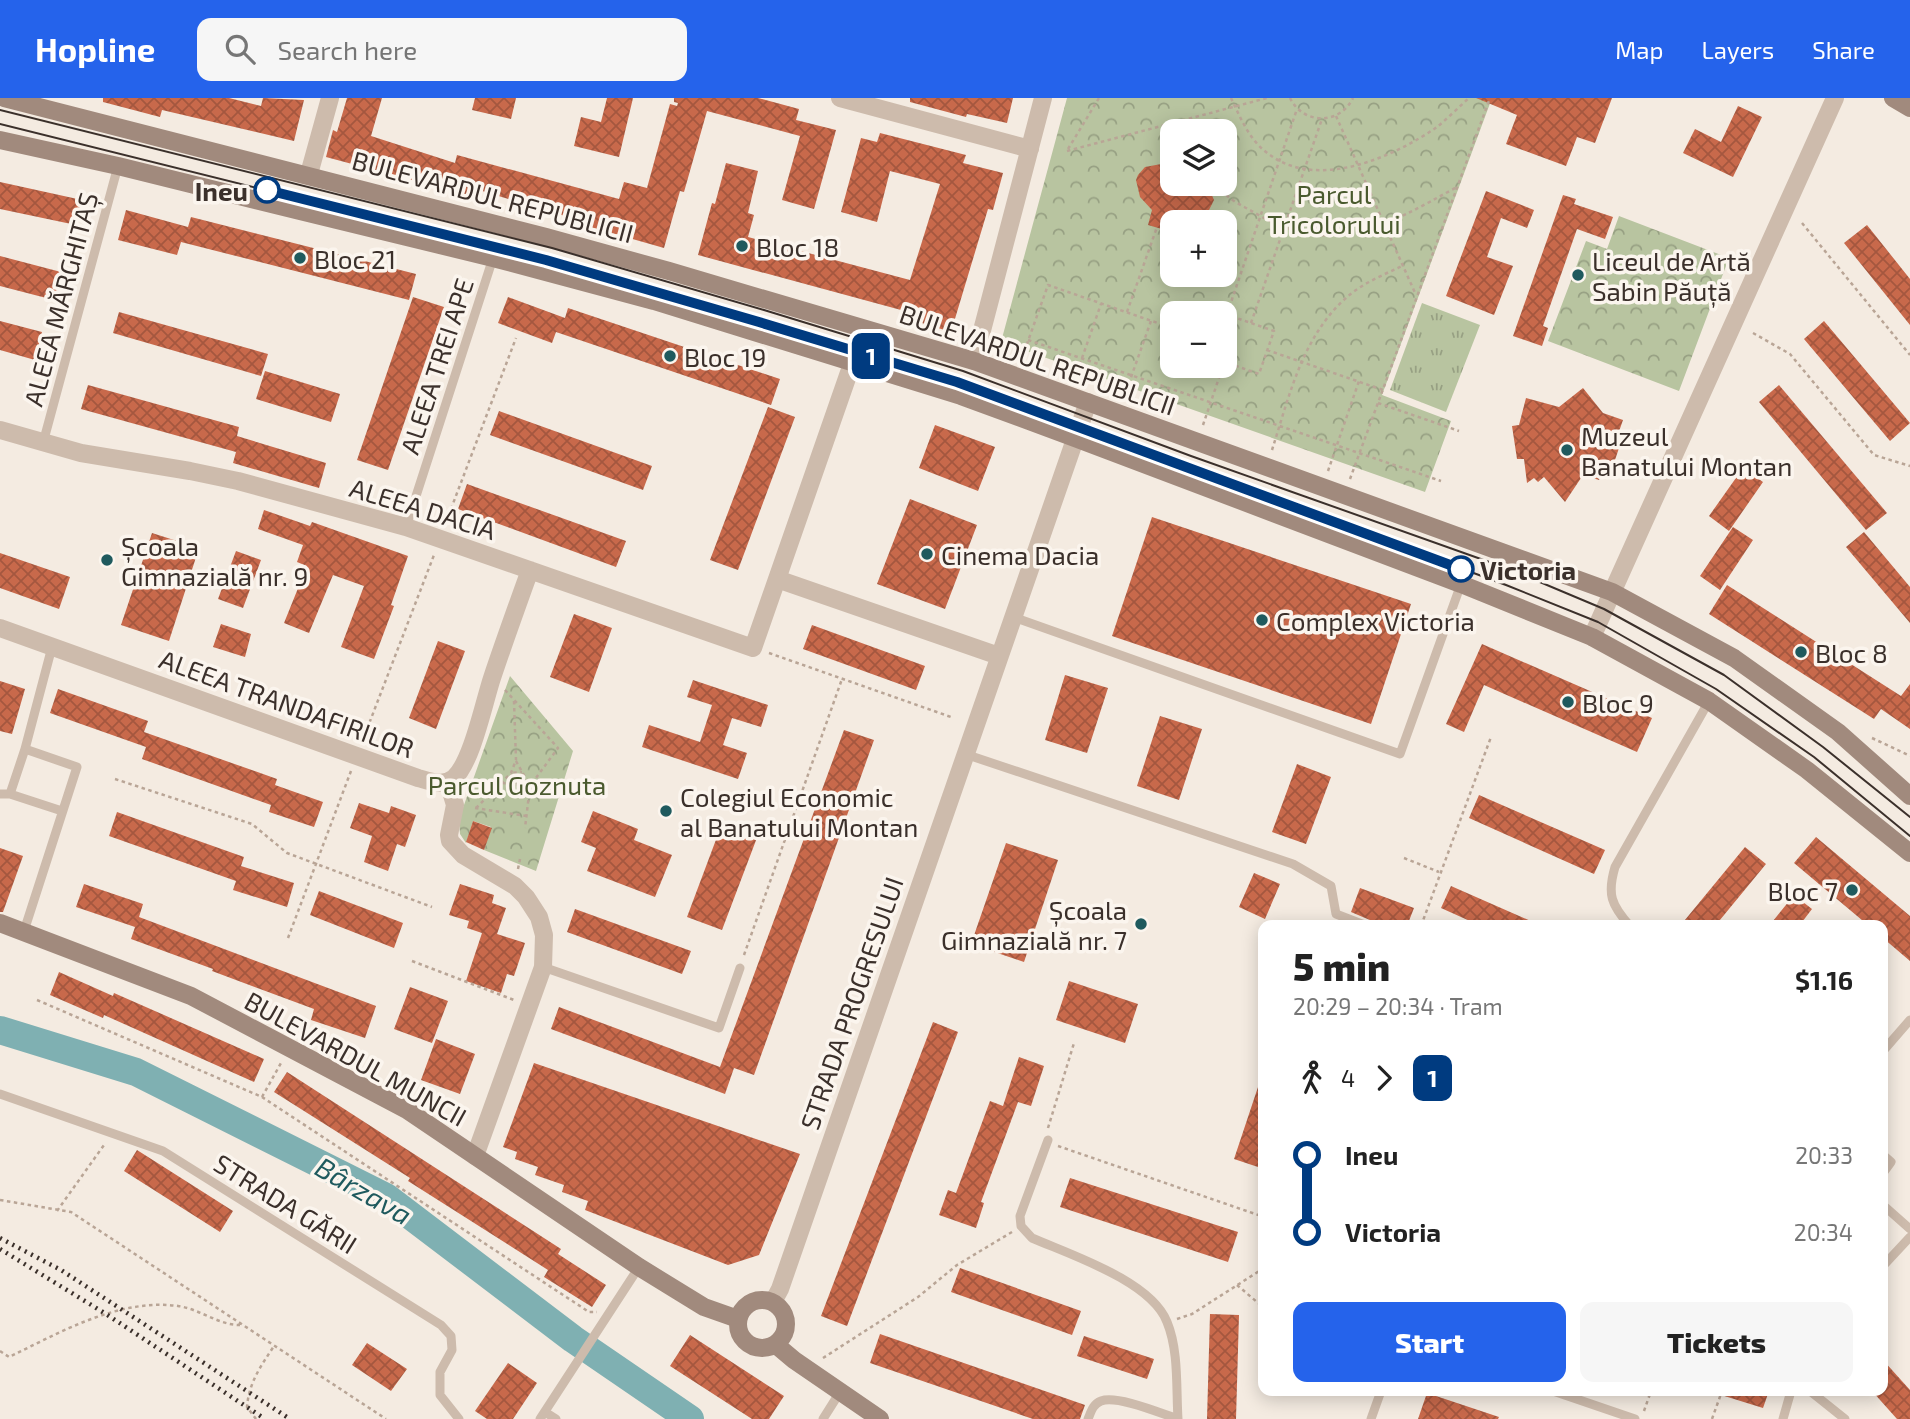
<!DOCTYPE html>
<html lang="en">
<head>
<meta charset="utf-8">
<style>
	:root { --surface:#fff; --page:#f6f6f6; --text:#222; --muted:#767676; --accent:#2563eb }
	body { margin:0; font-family:"Exo 2",sans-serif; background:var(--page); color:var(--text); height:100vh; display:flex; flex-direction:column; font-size:26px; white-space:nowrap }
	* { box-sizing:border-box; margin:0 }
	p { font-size:23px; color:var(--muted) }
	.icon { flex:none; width:38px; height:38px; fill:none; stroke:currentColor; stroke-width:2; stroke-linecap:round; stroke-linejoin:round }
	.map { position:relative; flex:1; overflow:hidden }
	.sheet { position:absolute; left:1258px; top:822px; width:630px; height:476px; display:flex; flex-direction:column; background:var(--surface); border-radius:14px; box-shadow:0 4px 18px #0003 }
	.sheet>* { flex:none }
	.badge { padding:0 14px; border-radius:10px; font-size:24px; line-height:46px }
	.controls { position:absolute; left:1160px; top:21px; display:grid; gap:14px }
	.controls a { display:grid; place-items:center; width:77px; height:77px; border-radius:14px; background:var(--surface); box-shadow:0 4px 18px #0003; font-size:35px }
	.map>.badge { position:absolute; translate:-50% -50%; box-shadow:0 0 0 4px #fff }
	.legs { display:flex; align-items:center; gap:10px; height:77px; padding:0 35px; font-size:23px }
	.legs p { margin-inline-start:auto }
	.headline { display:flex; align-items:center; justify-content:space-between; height:119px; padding:0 35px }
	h1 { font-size:38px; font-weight:800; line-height:52px }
	.button { display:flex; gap:14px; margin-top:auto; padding:14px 35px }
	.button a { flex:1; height:80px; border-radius:14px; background:var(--accent); color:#fff; font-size:28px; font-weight:800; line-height:80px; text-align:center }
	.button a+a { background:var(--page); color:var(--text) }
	ul { padding:0 35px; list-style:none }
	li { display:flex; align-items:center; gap:24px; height:77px; font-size:26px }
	li i { display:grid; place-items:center; width:10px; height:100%; margin:0 9px; background:currentColor }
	li i::after { content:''; width:18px; height:18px; margin:-9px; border:5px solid; border-radius:50%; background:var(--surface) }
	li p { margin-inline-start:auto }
	li:first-child i { background:linear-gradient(#0000 50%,currentColor 0) }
	li:last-child i { background:linear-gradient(currentColor 50%,#0000 0) }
	header { display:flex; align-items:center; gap:42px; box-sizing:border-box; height:98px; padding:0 35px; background:var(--accent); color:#fff }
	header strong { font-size:33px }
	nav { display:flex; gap:38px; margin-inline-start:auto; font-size:24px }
	.search { width:490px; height:63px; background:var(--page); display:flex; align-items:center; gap:18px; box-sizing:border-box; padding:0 24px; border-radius:14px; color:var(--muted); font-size:26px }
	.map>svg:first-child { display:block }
	.grass { fill:url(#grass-tufts) }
	.park { fill:url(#park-crowns); fill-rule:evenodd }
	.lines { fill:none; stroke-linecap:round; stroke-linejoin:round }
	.river { stroke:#7fb0b2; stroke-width:28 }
	.building { fill:url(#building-cross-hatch) }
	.path { stroke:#b9a596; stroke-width:2.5; stroke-dasharray:3.5 3.5; stroke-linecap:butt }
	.lane { stroke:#cdbbac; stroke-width:9 }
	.street { stroke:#cdbbac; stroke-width:18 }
	.secondary { stroke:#a18a7d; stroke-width:18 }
	.tram { stroke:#3b302b; stroke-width:2 }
	.rail { stroke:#3b302b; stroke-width:4.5; stroke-dasharray:2 5; stroke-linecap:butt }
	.line-1-casing { stroke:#fff; stroke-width:16 }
	.line-1 { stroke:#003b80; stroke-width:10 }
	.stop-1-dot { fill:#fff; stroke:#003b80; stroke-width:3.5 }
	.poi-dot { fill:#1f5a5e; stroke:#fbf5ee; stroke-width:2.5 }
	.labels { text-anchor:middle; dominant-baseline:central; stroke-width:7; stroke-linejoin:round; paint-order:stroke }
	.stop-label { font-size:26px; font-weight:bold; fill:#3b302b; stroke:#fbf5ee; text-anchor:end }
	.park-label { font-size:26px; fill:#4a5a2e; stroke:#fbf5ee }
	.street-label { font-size:26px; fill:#3b302b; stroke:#fbf5ee }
	.poi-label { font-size:26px; fill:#3b302b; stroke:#fbf5ee; text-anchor:start }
	.water-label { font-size:28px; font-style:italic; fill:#1f5a5e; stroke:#fbf5ee }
</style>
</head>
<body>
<header>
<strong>Hopline</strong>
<div class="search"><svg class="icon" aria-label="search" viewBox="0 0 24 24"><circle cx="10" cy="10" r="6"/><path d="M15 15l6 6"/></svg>Search here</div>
<nav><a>Map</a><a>Layers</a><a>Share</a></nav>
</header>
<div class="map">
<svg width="1910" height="1321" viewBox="0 0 1910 1321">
	<defs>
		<pattern id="grass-tufts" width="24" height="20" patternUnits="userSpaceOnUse" patternTransform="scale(1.75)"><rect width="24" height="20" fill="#b8c4a0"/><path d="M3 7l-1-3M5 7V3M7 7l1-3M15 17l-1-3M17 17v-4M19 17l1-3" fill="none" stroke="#97a083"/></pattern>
		<pattern id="park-crowns" width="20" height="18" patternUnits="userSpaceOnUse" patternTransform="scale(1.75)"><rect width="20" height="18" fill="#b8c4a0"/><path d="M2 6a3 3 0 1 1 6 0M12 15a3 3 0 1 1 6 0" fill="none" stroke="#97a083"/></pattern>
		<pattern id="building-cross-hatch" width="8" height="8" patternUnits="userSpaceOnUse" patternTransform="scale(1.75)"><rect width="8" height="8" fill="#c8694b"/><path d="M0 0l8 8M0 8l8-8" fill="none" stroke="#a4573f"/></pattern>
	</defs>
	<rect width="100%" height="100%" fill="#f4ebe1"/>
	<path class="grass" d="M1422 205 1480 227 1446 314 1390 292Z"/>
	<path class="park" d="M1067 0H1492L1382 297 1451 323 1425 394 1001 244ZM1172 33H1225V86H1172ZM1172 124H1225V177H1172ZM1172 215H1225V268H1172Z
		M1619 118 1729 160 1679 293 1548 243 1586 143 1607 151Z
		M510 578 573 653 536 773 484 752 491 729 473 723 466 745 460 736 459 721Z"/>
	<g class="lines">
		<path class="river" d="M0 932 136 974 386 1099 573 1241 690 1321"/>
	</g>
	<path class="building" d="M103 0H229L261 8 263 0 304 2 294 43 162 12 160 19 103 4Z
		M347 0H382L371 38 455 65 457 57 619 101 624 84 647 90 670 6 677 8 678 5 674 4V0H758L799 11 796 22 836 32 814 111 782 102 800 38 707 13 684 94 680 93 664 150 587 128 588 125 482 93 479 100 326 59 333 32 337 34Z
		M475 0H516L511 21 472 12Z
		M607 0H633L619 59 574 48 581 19 601 24Z
		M910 0H1013L1007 25 967 16 966 19 910 4Z
		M1476 0H1612L1595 45 1577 39 1566 68 1506 46 1517 17Z
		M1738 8 1762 19 1733 79 1683 55 1695 31 1721 44Z
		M880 35 966 57 963 65 1003 75 993 112 988 111 951 234 899 218 901 212 698 157 712 105 715 106 726 65 758 73 748 115 754 117 748 139 910 182 940 86 890 73 877 124 841 114 861 40 877 44Z
		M1172 64V86H1207L1214 102 1205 120 1195 122 1180 118 1178 124H1172V134L1148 127 1152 112 1140 99 1136 82 1138 77 1145 69Z
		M0 84 82 102 76 127 0 111Z
		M1486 93 1534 112 1527 130 1501 120 1487 159 1513 168 1494 217 1446 198Z
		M1563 97 1576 101 1574 106 1613 119 1605 141 1577 131 1543 228 1548 230 1542 248 1513 238Z
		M126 112 188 129 191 119 416 176 409 202 181 144 177 157 118 142Z
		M1867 127 1910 181V227L1844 145Z
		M0 158 61 174 54 202 0 188Z
		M413 199 444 209 388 372 357 362Z
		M508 199 565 220 568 210 780 281 771 307 556 234 552 245 498 225Z
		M119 214 268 256 261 278 113 235Z
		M0 223 42 234 35 262 0 252Z
		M1824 223 1910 325 1890 343 1804 241Z
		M265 273 340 296 331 324 256 301Z
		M88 287 239 329 237 338 326 365 319 390 233 365 236 354 81 311Z
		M1779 287 1887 415 1866 432 1759 304Z
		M1583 290 1603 315 1623 322 1616 342 1621 344 1611 374 1603 371 1599 382 1583 377 1565 404 1544 379 1538 384 1534 380 1527 385 1524 361H1517L1512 328 1519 327 1526 300 1559 309Z
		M768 309 795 319 738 472 710 462Z
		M499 313 652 368 643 392 490 337Z
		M935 327 995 349 978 393 919 370Z
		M1743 370 1763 384 1729 433 1709 418Z
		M467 386 626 443 616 469 458 411Z
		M910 401 977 427 945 511 877 486Z
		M264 412 310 428 312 424 408 458 391 507 394 508 374 561 341 549 364 488 333 477 309 535 284 525 307 468 297 464 303 447 258 431Z
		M1152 419 1411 506 1371 626 1112 538Z
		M1733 429 1753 442 1720 492 1700 478Z
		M1864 434 1910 489V525L1846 449Z
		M152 435 199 450 169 543 121 527Z
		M236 453 261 462 243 510 218 501Z
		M0 455 70 479 59 511 0 490Z
		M1727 487 1901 598 1910 586V631L1881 611 1874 621 1709 516Z
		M574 516 612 530 589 594 550 579Z
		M221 526 251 536 245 559 213 549Z
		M812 527 925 568 916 592 803 551Z
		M438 543 465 553 436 631 409 620Z
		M1482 546 1652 620 1637 654 1484 587 1464 634 1446 626Z
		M1065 577 1108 590 1087 655 1045 642Z
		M693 582 768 607 761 629 732 620 723 647 747 655 738 681 642 649 649 627 700 644 712 607 687 599Z
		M0 583 25 591 12 636 0 633Z
		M58 591 148 623 144 634 277 681 275 687 323 704 314 729 269 714 271 707 142 661 146 649 50 615Z
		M1160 618 1202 631 1179 702 1137 688Z
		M844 632 874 642 754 977 734 970 725 996 551 931 559 909 720 969Z
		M1297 666 1331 679 1306 746 1272 734Z
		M1479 697 1605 752 1594 776 1469 720Z
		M359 705 389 715 391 708 416 717 405 749 397 746 388 773 364 764 372 738 350 730Z
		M593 713 638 731 634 742 672 757 655 799 587 773 596 750 581 744Z
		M117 714 244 759 241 768 294 785 287 809 233 792 236 783 109 738Z
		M473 723 492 730 484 752 466 744Z
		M723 723 758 737 722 832 687 819Z
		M1816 739 1910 818V863L1883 840V828H1869L1794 765Z
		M1006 745 1058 762 1024 864 971 846Z
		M1745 749 1766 766 1715 828H1680Z
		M0 750 23 758 3 814H0Z
		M1254 775 1280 786 1265 821 1239 809Z
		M84 786 143 806 139 819 376 908 365 940 311 922 314 911 212 873 213 871 131 841 135 829 76 809Z
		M460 786 494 797 492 805 506 810 497 836 525 845 514 878 507 876 501 895 466 883 482 835 467 830 469 823 449 817Z
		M1451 788 1542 828H1481L1441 810Z
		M1360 790 1414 810 1407 828H1384L1351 814Z
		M319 793 403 825 394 850 310 817Z
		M1794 797 1812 811 1799 828H1769Z
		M575 811 691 853 682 876 567 834Z
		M59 874 113 898 114 895 264 961 254 984 104 917 103 920 50 897Z
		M1069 883 1138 906 1125 945 1056 922Z
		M410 889 448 903 432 945 394 931Z
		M933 924 958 934 847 1228 821 1218Z
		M436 941 475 956 460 996 421 982Z
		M1019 959 1044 968 1031 1008 1018 1004 981 1104 984 1105 976 1130 939 1117 948 1092 956 1095 990 1003 1003 1008Z
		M534 965 800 1056 759 1157 728 1167 585 1112 588 1103 562 1094 564 1087 535 1077 538 1069 515 1061 517 1054 503 1049Z
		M287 974 561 1151 558 1156 606 1187 592 1209 544 1179 548 1172 408 1083 410 1080 274 994Z
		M1261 980 1264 981V1071L1234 1061Z
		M137 1052 233 1113 220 1134 124 1073Z
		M1070 1080 1238 1134 1228 1164 1060 1109Z
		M960 1170 1081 1213 1072 1237 951 1194Z
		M1210 1216 1239 1217 1236 1321H1207Z
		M880 1236 1085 1307 1080 1321H1033L870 1265Z
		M690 1237 784 1298 769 1321H752L670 1268Z
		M1084 1238 1154 1261 1147 1281 1077 1258Z
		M367 1245 407 1271 391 1293 352 1267Z
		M1883 1262 1910 1292V1321H1897L1872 1293H1883Z
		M508 1265 537 1285 513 1321H487L475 1313Z
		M1719 1293H1769L1763 1310 1718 1296Z
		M1427 1295 1499 1319 1498 1321H1418Z"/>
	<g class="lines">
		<path class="path" d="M1231 0C1240 19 1249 41 1266 54 1315 94 1392 60 1437 29 1448 20 1459 9 1469 0
			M1290 0C1303 27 1340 27 1353 0
			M1336 18 1416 197
			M1068 51 1099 0
			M1067 53 1267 0
			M1218 86C1225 101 1242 107 1255 115 1335 161 1385 128 1457 89
			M1802 125 1910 257
			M1127 214 1157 129
			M1203 215 1205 209 1223 215
			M1225 216 1274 233 1259 276 1225 264
			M1227 216 1297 11
			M1251 225 1322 21
			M1753 235 1790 256 1874 357 1910 368
			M1028 242 1441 383
			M1267 252 1383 292
			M1022 260 1048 187 1172 230
			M1075 280 1101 206
			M1124 299 1151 223
			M1378 305 1459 333
			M1203 327 1223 268
			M1272 352C1289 299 1302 239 1346 200 1361 186 1383 177 1402 168
			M1328 373 1359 283
			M1350 381 1490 0
			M446 424 516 240
			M769 555 951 619
			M505 592 558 650 530 688 525 730
			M1872 640 1910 658
			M362 644 434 457
			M516 663 530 688
			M115 681 252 726 287 755 432 809
			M502 685 530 688
			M515 686 511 675 522 674
			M475 710 526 718
			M476 710 511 675 516 662 514 603
			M1404 760 1439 774
			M518 771 520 761
			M1421 828 1491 639
			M288 840 351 673
			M744 857 842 581
			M412 863 514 902
			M37 902 262 999 589 1214H597
			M262 999 281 965
			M1048 1030 1074 945
			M1058 1048 1264 1119
			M0 1102 71 1114 386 1321
			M57 1113 104 1047
			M1237 1187 1264 1210
			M1177 1221 1192 1216 1264 1170
			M0 1253 9 1259C61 1234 119 1200 178 1208 200 1211 218 1227 240 1227
			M823 1260 918 1199 957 1167 1012 1134
			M1644 1313 1651 1293
			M256 1321 247 1309C249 1284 261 1268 274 1248
			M1712 1321 1722 1293"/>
		<path class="lane" d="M43 345 118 68
			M406 429 493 160
			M1013 519 1400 656 1461 486
			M965 656 1293 766 1331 788 1336 816 1367 828
			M0 696H10L62 713
			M10 696 25 651 52 549
			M1630 828C1611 807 1607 796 1615 769L1709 603
			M24 833 77 669 25 651
			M543 869 719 930 740 870
			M1883 953 1910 922
			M0 996 163 1053 441 1227 451 1238 452 1252 440 1274V1297L459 1321
			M1048 1042 1020 1118 1021 1128 1032 1140C1071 1157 1151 1183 1167 1224 1179 1253 1176 1290 1178 1321
			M1883 1057 1891 1064 1883 1075
			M1883 1107 1910 1131
			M1883 1168 1910 1139
			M1553 1293 1635 1321
			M1810 1293 1845 1321
			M545 1314 556 1321
			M540 1321 639 1169
			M823 1321 840 1294
			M1088 1321C1091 1314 1093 1306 1101 1303 1117 1297 1160 1315 1178 1321
			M1371 1321 1381 1293
			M1783 1321 1791 1293"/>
		<path class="street" d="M840 0 1030 51
			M309 76 330 0
			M974 263 1043 0
			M0 332 81 355 190 373 238 383 406 429 753 550 853 263
			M777 481 999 558
			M0 530 418 680C430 683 443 689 454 680 472 664 484 604 492 580 504 544 517 508 530 472
			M1592 539 1835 0
			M448 684 455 707 449 737 450 743 463 757 515 788 526 799 539 819 544 837 543 869 475 1058
			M773 1204 780 1191 1088 304"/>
		<path class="secondary" d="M4 0 546 139 669 173 974 263 1612 494 1734 560 1838 634 1910 698
			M1893 0 1910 10
			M0 42 118 68 300 113 493 160 654 203 961 298 1075 340 1461 486 1592 539 1709 603 1807 672 1910 755
			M0 825 191 898 407 1012 639 1169 704 1209 738 1221
			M738 1226a24 24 0 1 1 48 0a24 24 0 1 1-48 0Z
			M775 1246 794 1262 880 1321"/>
		<path class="tram" d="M0 12 552 150 764 212 963 273 1191 358 1509 471 1604 511 1724 577 1823 649 1910 719
			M0 26 546 162 759 224 957 284 1506 487 1598 524 1716 591 1814 659 1910 738"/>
		<path class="rail" d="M0 1140 61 1172 290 1321
			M0 1151 106 1216 265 1321"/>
	</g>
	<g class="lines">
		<defs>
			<path id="line-1" d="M267 92 546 162 759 224 957 284 1461 471"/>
		</defs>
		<use href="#line-1" class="line-1-casing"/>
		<use href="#line-1" class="line-1"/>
	</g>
	<g class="stop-1-dot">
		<circle cx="267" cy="92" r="12"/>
		<circle cx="1461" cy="471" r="12"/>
	</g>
	<g class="poi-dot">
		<circle cx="742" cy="148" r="7"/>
		<circle cx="300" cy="160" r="7"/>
		<circle cx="1578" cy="177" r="7"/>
		<circle cx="670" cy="258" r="7"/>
		<circle cx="1567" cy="352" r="7"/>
		<circle cx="927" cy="456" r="7"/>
		<circle cx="107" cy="462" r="7"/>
		<circle cx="1262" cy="522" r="7"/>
		<circle cx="1801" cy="554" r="7"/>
		<circle cx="1568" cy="604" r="7"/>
		<circle cx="666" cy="713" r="7"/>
		<circle cx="1852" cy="792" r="7"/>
		<circle cx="1141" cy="826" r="7"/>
	</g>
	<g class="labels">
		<g class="stop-label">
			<text x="248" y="92">Ineu</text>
			<text x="1480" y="471" text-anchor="start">Victoria</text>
		</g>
		<g class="park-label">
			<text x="1334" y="95">Parcul<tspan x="1334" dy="30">Tricolorului</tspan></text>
			<text x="517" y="686">Parcul Goznuta</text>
		</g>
		<g class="street-label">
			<text transform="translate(493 98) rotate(15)">BULEVARDUL REPUBLICII</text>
			<text transform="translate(60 201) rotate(-75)">ALEEA MĂRGHITAȘ</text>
			<text transform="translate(1038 261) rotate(19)">BULEVARDUL REPUBLICII</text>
			<text transform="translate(436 268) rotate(-72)">ALEEA TREI APE</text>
			<text transform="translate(423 410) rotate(17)">ALEEA DACIA</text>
			<text transform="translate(287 605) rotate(20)">ALEEA TRANDAFIRILOR</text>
			<text transform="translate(851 905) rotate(-71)">STRADA PROGRESULUI</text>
			<text transform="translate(356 960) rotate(29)">BULEVARDUL MUNCII</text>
			<text transform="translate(286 1105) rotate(32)">STRADA GĂRII</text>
		</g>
		<g class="poi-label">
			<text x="756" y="148">Bloc 18</text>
			<text x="314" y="160">Bloc 21</text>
			<text x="1592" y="162">Liceul de Artă<tspan x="1592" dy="30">Sabin Păuță</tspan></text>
			<text x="684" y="258">Bloc 19</text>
			<text x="1581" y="337">Muzeul<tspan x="1581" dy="30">Banatului Montan</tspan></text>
			<text x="121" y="447">Școala<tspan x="121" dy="30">Gimnazială nr. 9</tspan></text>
			<text x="941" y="456">Cinema Dacia</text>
			<text x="1276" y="522">Complex Victoria</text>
			<text x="1815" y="554">Bloc 8</text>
			<text x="1582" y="604">Bloc 9</text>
			<text x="680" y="698">Colegiul Economic<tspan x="680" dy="30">al Banatului Montan</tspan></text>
			<text x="1838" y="792" text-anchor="end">Bloc 7</text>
			<text x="1127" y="811" text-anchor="end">Școala<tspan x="1127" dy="30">Gimnazială nr. 7</tspan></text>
		</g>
		<g class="water-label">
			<text transform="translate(364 1092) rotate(30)">Bârzava</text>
		</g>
	</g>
</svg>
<div class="controls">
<a><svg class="icon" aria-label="layers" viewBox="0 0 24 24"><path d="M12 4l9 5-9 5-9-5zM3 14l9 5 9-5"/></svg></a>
<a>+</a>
<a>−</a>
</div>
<b class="badge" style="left:871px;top:258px;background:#003b80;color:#fff">1</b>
<section class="sheet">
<div class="headline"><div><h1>5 min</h1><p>20:29 – 20:34 · Tram</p></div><b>$1.16</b></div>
<div class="legs"><svg class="icon" aria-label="walk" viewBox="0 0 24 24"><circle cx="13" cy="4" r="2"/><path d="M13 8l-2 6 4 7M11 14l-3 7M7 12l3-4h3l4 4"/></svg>4<svg class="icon" aria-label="forward" viewBox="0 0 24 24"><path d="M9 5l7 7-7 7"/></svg><b class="badge" style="background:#003b80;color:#fff">1</b></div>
<ul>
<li><i style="color:#003b80"></i><b>Ineu</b><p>20:33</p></li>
<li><i style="color:#003b80"></i><b>Victoria</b><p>20:34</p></li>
</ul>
<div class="button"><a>Start</a><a>Tickets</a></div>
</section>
</div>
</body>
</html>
